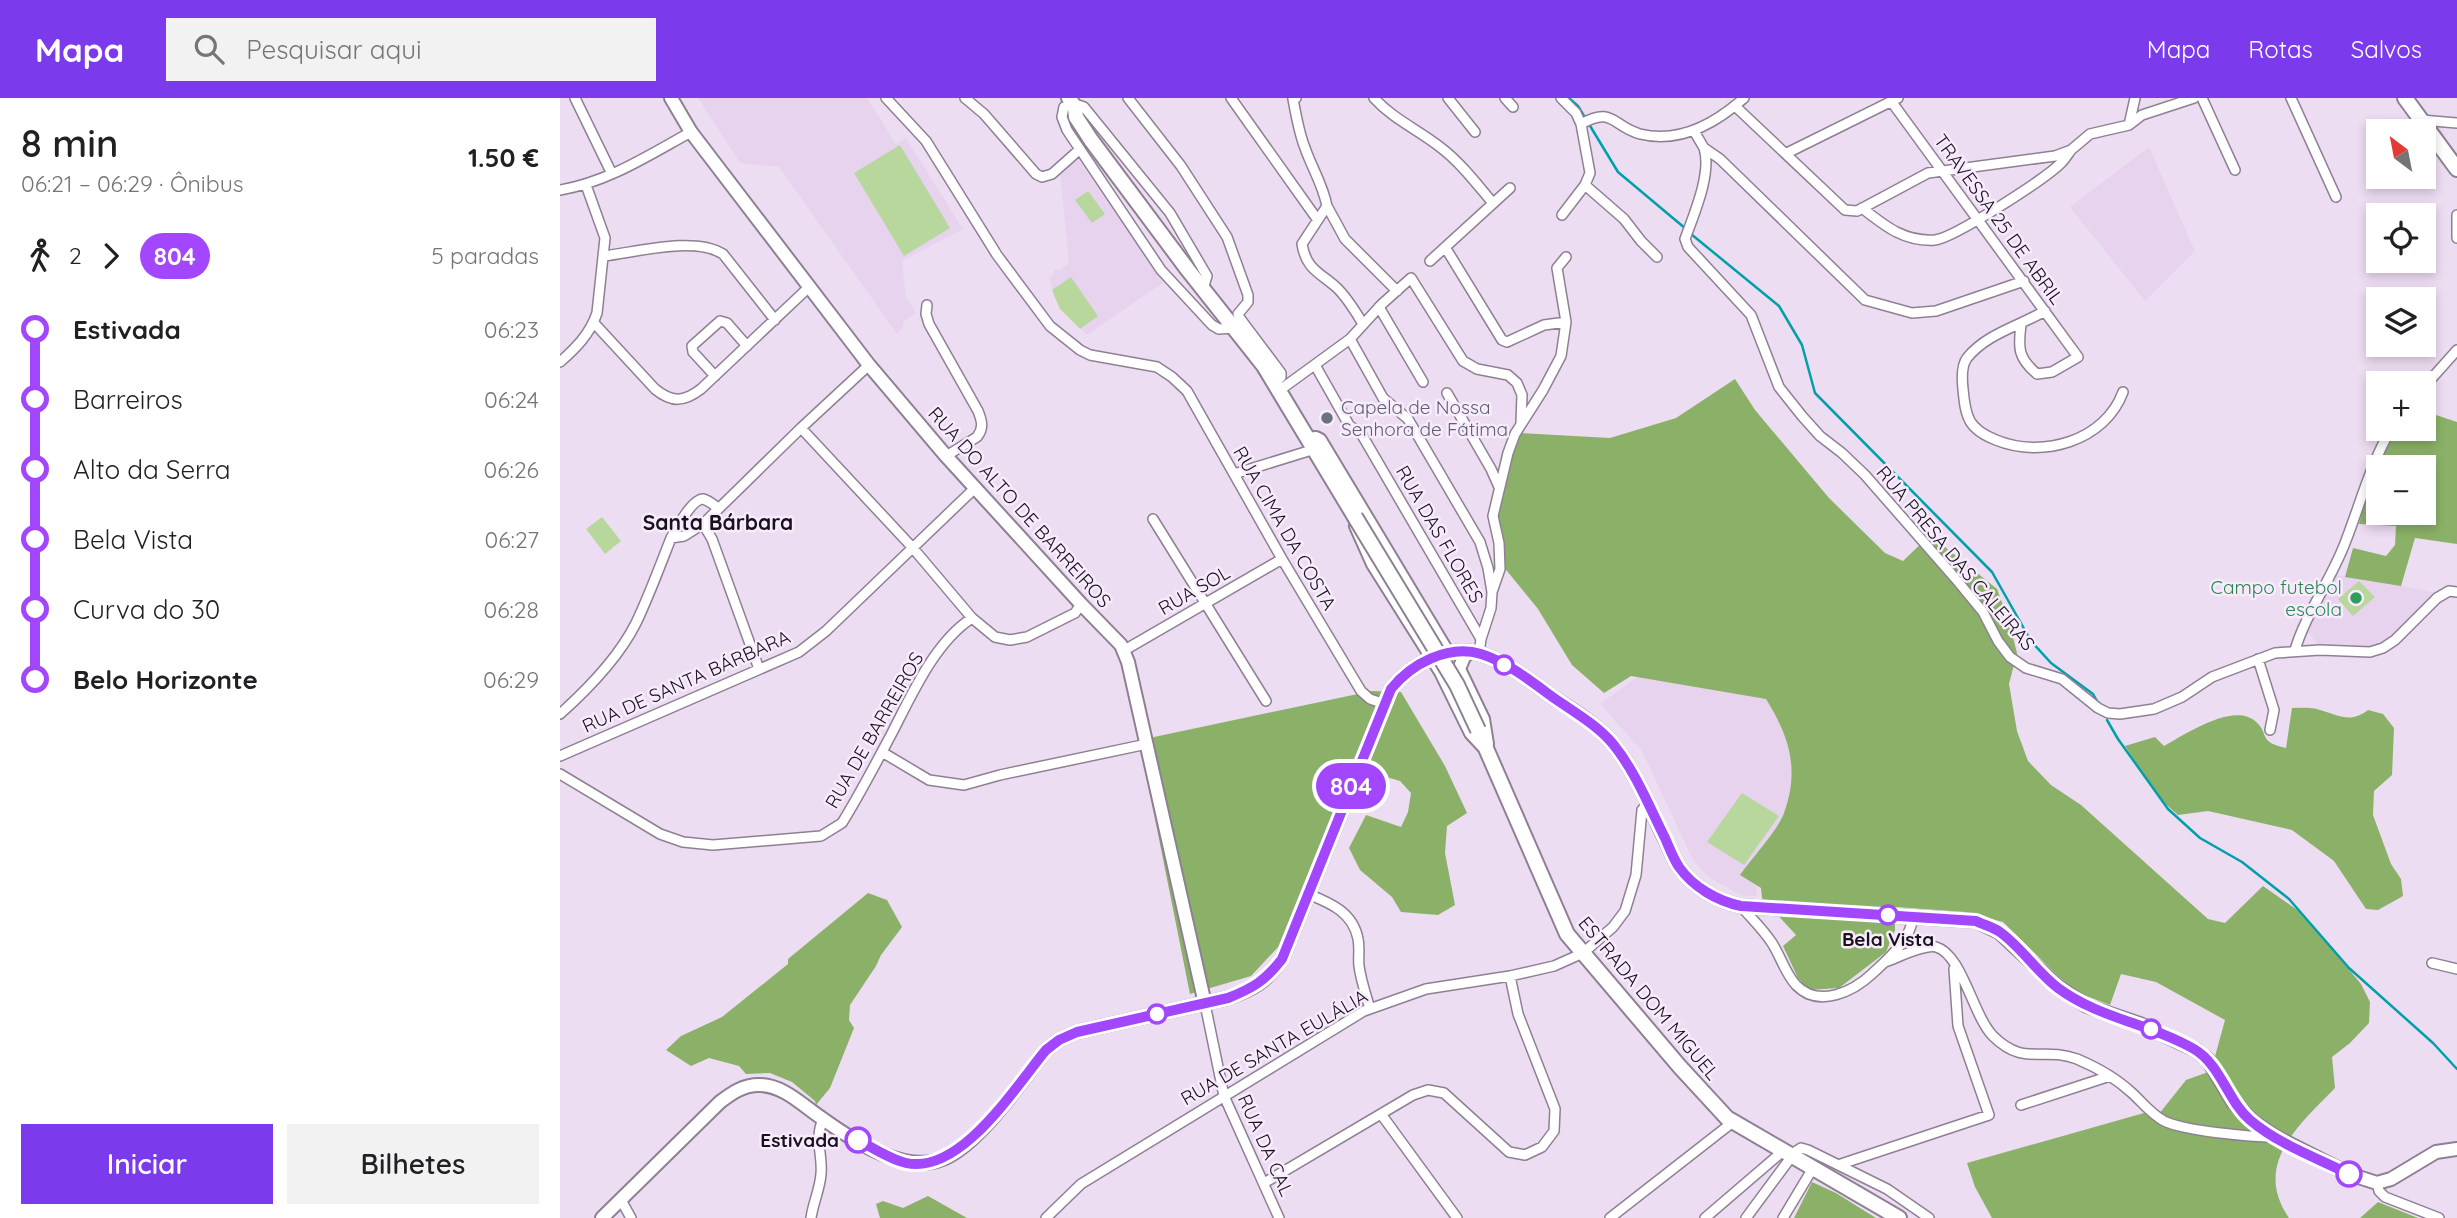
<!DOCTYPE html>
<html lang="pt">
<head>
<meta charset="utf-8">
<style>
	:root { --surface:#fff; --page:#f2f2f2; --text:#202124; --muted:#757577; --accent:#7c3aed }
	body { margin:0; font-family:Quicksand,sans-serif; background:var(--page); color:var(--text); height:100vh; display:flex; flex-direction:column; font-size:26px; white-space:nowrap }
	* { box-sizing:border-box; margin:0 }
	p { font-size:23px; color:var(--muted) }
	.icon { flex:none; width:38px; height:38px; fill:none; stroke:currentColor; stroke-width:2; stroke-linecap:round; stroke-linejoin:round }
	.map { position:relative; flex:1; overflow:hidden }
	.side { display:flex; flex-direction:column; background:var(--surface); width:560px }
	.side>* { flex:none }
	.badge { padding:0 14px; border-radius:23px; font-size:24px; line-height:46px }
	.needle { width:46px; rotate:328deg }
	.buttons { position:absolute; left:1806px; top:21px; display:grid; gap:14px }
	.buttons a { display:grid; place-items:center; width:70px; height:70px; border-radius:0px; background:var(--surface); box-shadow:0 4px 10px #0003; font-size:35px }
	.map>.badge { position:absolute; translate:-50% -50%; box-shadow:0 0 0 4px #fff }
	.legs { display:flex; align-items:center; gap:10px; height:77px; padding:0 21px; font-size:23px }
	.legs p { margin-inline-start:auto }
	.summary { display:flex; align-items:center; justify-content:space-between; height:119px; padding:0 21px }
	h1 { font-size:38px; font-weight:600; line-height:52px }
	.button { display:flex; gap:14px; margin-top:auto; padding:14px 21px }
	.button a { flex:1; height:80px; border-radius:0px; background:var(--accent); color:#fff; font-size:28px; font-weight:600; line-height:80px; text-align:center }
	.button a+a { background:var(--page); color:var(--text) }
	ul { padding:0 21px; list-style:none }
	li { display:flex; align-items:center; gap:24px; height:70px; font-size:26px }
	li i { display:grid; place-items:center; width:10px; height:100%; margin:0 9px; background:currentColor }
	li i::after { content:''; width:18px; height:18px; margin:-9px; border:5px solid; border-radius:50%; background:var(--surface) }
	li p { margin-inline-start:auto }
	li:first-child i { background:linear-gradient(#0000 50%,currentColor 0) }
	li:last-child i { background:linear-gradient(currentColor 50%,#0000 0) }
	header { display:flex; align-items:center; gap:42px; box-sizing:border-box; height:98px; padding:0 35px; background:var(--accent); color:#fff }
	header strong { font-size:33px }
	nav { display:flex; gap:38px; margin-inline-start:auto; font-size:24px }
	.search { width:490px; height:63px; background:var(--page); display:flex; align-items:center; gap:18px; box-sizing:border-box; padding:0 24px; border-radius:0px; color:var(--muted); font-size:26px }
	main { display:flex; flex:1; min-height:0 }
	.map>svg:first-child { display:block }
	.built { fill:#e8d3ef }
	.green { fill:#b7d79c }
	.forest { fill:#8bb168; fill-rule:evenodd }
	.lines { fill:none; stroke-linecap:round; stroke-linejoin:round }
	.stream { stroke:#00a0a9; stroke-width:2.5 }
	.street-casing { stroke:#8e8093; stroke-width:12 }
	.secondary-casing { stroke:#8e8093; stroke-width:16 }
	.primary-casing { stroke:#8e8093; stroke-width:18 }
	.street { stroke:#fff; stroke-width:9 }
	.secondary { stroke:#fff; stroke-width:12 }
	.primary { stroke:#fff; stroke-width:14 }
	.primary-bridge-casing { stroke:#8e8093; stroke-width:18; stroke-linecap:butt }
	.primary-bridge { stroke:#fff; stroke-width:14 }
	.line-1-casing { stroke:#fff; stroke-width:16 }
	.line-1 { stroke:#a347ff; stroke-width:10 }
	.worship-dot { fill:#6b7280; stroke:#f8ebfd; stroke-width:2.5 }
	.leisure-dot { fill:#2e9e5b; stroke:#f8ebfd; stroke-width:2.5 }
	.stop-1-dot { fill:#fff; stroke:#a347ff; stroke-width:3.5 }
	.labels { text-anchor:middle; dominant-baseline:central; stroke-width:5; stroke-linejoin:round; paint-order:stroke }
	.street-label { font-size:19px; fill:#18121a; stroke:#f8ebfd }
	.worship-label { font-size:19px; fill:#5b616d; stroke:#f8ebfd; text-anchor:start }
	.leisure-label { font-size:19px; fill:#27864d; stroke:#f8ebfd; text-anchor:end }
	.stop-label { font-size:19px; font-weight:bold; fill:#18121a; stroke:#f8ebfd }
	.neighbourhood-label { font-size:21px; font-weight:bold; fill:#18121a; stroke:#f8ebfd }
</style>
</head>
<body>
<header>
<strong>Mapa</strong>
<div class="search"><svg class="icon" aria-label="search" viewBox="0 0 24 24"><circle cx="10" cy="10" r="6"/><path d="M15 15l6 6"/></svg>Pesquisar aqui</div>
<nav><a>Mapa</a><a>Rotas</a><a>Salvos</a></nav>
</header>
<main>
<section class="side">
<div class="summary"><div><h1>8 min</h1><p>06:21 – 06:29 · Ônibus</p></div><b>1.50 €</b></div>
<div class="legs"><svg class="icon" aria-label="walk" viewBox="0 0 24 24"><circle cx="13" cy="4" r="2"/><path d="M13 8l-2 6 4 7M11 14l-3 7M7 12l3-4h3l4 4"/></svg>2<svg class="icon" aria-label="forward" viewBox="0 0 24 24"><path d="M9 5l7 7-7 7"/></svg><b class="badge" style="background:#a347ff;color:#fff">804</b><p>5 paradas</p></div>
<ul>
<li><i style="color:#a347ff"></i><b>Estivada</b><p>06:23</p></li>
<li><i style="color:#a347ff"></i><span>Barreiros</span><p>06:24</p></li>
<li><i style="color:#a347ff"></i><span>Alto da Serra</span><p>06:26</p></li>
<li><i style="color:#a347ff"></i><span>Bela Vista</span><p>06:27</p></li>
<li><i style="color:#a347ff"></i><span>Curva do 30</span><p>06:28</p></li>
<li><i style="color:#a347ff"></i><b>Belo Horizonte</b><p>06:29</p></li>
</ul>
<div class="button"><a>Iniciar</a><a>Bilhetes</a></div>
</section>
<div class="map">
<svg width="1897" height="1120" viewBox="0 0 1897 1120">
	<rect width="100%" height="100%" fill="#edddf2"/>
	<path class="built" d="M138 0H307L336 46 346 40 403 131 342 163 346 198 356 215 343 224V229L337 236 219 69 180 65Z
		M1589 49 1635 153 1585 203 1510 109Z
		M518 61 604 184 527 237 500 211 494 198 489 179 494 176V172H500L509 165 500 75Z
		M1776 477 1839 487 1876 495 1836 535 1824 544 1809 550 1757 546 1748 534Z
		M1077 579 1211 597 1231 625 1236 703 1185 777 1197 789 1196 798H1182L1147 778 1133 762 1082 653 1040 606Z"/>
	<path class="green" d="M340 47 390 130 344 158 294 75Z
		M528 93 545 116 532 125 515 102Z
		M511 179 538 218 520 231 500 211 492 192Z
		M42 419 61 443 45 456 26 431Z
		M1799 483 1815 499 1793 518 1778 501Z
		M1182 695 1219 718 1184 767 1147 744Z"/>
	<path class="forest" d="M1175 281 1195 312 1269 400 1325 455 1343 463 1370 437 1437 491 1448 520 1457 555 1449 586 1457 633 1468 663 1491 687 1521 707 1648 821 1665 825 1703 788 1743 816 1801 886 1810 904 1809 925 1790 945 1772 959 1775 990C1739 1027 1692 1066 1729 1120H1432L1415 1089 1407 1065 1584 1015 1595 1021 1626 982 1651 973 1665 922 1596 884 1561 876 1550 907 1513 893 1443 824 1405 814 1335 809V832L1326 854 1279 890 1249 892 1238 880 1223 848 1236 837 1202 800 1201 790 1180 777C1191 761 1218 732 1224 715 1240 671 1229 638 1206 601L1071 578 1044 595 1012 567 978 511 943 468 942 439 938 411 948 367 960 335 1050 340 1116 320Z
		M1864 313 1897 324V446L1855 440 1841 488 1785 479 1793 450 1826 458 1835 447 1836 428 1799 426 1819 351 1833 331H1864ZM1818 369H1864V415H1818Z
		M812 593 841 594 885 668 907 715 887 728 885 755 895 807 878 817 841 814 832 799 800 772 789 750 806 717 841 729 848 714 851 695 840 683 792 669 720 847 691 878 630 896 580 646 594 639Z
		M1732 610C1741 610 1752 609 1760 612 1779 617 1790 626 1808 612L1823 616 1834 630 1832 677 1814 693 1813 717 1831 766 1841 781 1843 798 1818 812 1806 811 1774 763 1732 732 1648 713 1618 717 1601 702 1565 648 1595 639 1604 648C1624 637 1673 604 1695 623 1710 635 1697 644 1726 650Z
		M308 795 327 802 342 829 321 857 316 868 290 907 289 922 294 930 270 990 256 1007 255 1003 232 984 210 975 186 976 179 968 149 960 131 968 106 952 121 938 162 919 228 866V861Z
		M1252 1084 1276 1095 1316 1120H1234Z
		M368 1098 407 1120H320L316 1106 323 1103 343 1110Z
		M1818 1104 1858 1120H1800Z"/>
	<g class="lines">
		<path class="stream" d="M1009 0 1018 8 1058 74 1126 131
			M1131 136 1219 208 1242 247 1255 295 1432 474 1471 543 1491 565 1533 596 1537 603
			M1547 622 1558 641 1608 711 1640 740 1682 764 1729 801 1789 870 1873 945 1897 971"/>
		<defs>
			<path id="street" d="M15 0 52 76
				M326 0 366 43 437 157 490 228 520 252 530 257 597 269 612 279 627 293 722 461 801 593 810 601 825 606
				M405 0 424 16 476 76 482 79 492 76 519 52
				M568 0 621 68 667 139 688 197V204L678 216 679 219 721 275V279L715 284
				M671 0 757 121
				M736 0 733 1C736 17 739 35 745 50 752 70 763 87 767 108L742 146C746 171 759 174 776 189 787 199 795 213 803 226
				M814 0C833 21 857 31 880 49 900 64 916 85 932 104
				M888 0 915 34
				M945 0 953 9
				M1001 0 1016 15 1021 26 1030 75 1025 87 1002 117
				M1642 0 1675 72
				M1731 0 1776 99
				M1331 3 1518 259 1492 274 1477 276C1458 260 1458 250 1461 227
				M512 5 524 9 610 115 647 178 643 191
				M1175 8 1285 112 1297 113 1368 75 1495 58 1511 52 1530 36 1569 27 1582 17 1634 0
				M504 9 502 19 507 32 601 172 652 227 659 231 674 230
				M1861 22 1897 25
				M1021 26C1053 8 1052 28 1080 36 1120 46 1156 25 1184 0
				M1569 27 1575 0
				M1134 33 1144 50 1160 61 1305 202 1352 215 1376 213 1464 183
				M1144 50C1152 75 1134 116 1125 141L1128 149 1191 217 1219 289 1242 318 1260 338 1282 355 1305 377 1395 480 1423 514 1438 543 1450 559 1466 570 1502 581 1538 610 1548 615 1560 616 1594 611 1622 599 1652 579 1715 555 1760 552 1810 554 1823 550 1835 542 1877 500 1889 493 1897 494
				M1227 55 1338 0
				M1025 87 1064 121 1081 143 1097 159
				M0 92C48 84 89 57 131 34
				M767 108 785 141 837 193
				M1302 110C1325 128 1344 144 1375 142 1394 140 1485 81 1501 65 1505 61 1508 56 1511 52
				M1897 117V140
				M885 149 942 242 947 244 984 227 1006 224
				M44 158C77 154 135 138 163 156L215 222
				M870 163 950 90
				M367 207 366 216 369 226 418 313C422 323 424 330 417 339L386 358
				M819 209 863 284
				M1485 213C1459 228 1426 236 1407 260 1401 268 1402 282 1403 291 1404 302 1405 314 1410 323 1415 332 1426 338 1436 342 1482 361 1545 343 1563 294
				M34 225 95 291C112 305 124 304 141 291L248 190
				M790 241 823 300 848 321 920 444 928 470 932 494 931 510 921 541
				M0 264C16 250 30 236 37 215L45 140 26 87
				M755 267 789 327 802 337 921 541 919 555
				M155 278 133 254 132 248 160 223 167 225 187 248
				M1864 289 1897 252
				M720 292 790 241 822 206 851 180 903 263 917 271 948 277 957 285 962 297 961 325
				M887 295 931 371 939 389
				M241 330 352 449 412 520 435 539 450 542 467 539 515 515 521 506
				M674 376 755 351
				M158 410C154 407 148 402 143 401 132 401 116 431 111 440L124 438 143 426 241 330 309 267
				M593 421 706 603
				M143 426 152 441 199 571
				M932 494 940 471 939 445 933 418 948 355 955 336 983 292 1001 258 1006 224 997 170 1006 159
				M1735 552C1746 515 1771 482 1785 445 1800 407 1810 367 1831 331
				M563 553 722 461
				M1698 561 1714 612 1710 632
				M0 616C28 591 59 559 76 525 89 498 100 468 111 440
				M322 654 369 682 404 687 440 677 587 646
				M0 658 239 554 266 533 415 390
				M0 676 100 736 123 744 153 747 261 738 282 725C300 696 316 665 332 635 352 596 375 544 412 520
				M748 796C770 805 793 814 798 841 800 850 798 859 799 868 801 883 806 897 810 911
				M1181 808C1191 820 1203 831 1212 845 1221 859 1225 875 1236 887 1259 911 1294 893 1313 875 1329 860 1351 841 1353 819
				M1325 864C1337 860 1364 846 1376 849 1402 856 1413 918 1433 938 1464 969 1482 948 1517 961 1536 969 1556 980 1572 995 1582 1004 1591 1016 1604 1023 1624 1033 1691 1039 1715 1039
				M1872 865 1897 871
				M645 906 664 998 719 1120
				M1461 1007 1550 978
				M821 1016 897 1120
				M1230 1057 1241 1050 1248 1052 1327 1091 1369 1120
				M1278 1067 1429 1017 1398 928 1394 871
				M704 1085 853 997 868 992 884 995 949 1054 965 1057 982 1049 994 1033 995 1011 958 916 950 878
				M1817 1085 1819 1093 1825 1099 1879 1120
				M61 1102 71 1120
				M251 1120C253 1105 260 1091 261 1076 263 1058 254 1041 263 1021
				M486 1120 521 1086 804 913 866 891 950 878 994 868 1023 855 1053 829 1065 813 1076 777 1082 712 1088 705
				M1050 1120 1173 1024
				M1145 1120 1223 1053
				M1186 1120 1232 1058
				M1223 1120 1253 1070"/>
			<path id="secondary" d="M111 0 131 34 309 267 386 358 521 506 561 547 568 564 645 906
				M749 341 756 340 760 342 888 555
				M796 428 813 466 881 574 911 635 923 648
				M909 554 904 559 899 571 923 621 927 646
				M42 1120 160 1004C172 995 183 987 199 987 224 987 243 1008 263 1021 295 1044 350 1080 389 1058 424 1039 460 984 486 952L499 942 517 934 668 900C695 890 704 885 722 861L831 591C851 566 888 546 921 556 947 564 972 584 994 600 1014 613 1037 627 1053 646 1074 672 1088 705 1102 735 1108 746 1112 759 1119 769 1133 789 1157 803 1181 808L1416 823 1439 834 1498 889 1527 908 1580 926 1636 952 1648 962 1673 1004 1691 1022 1716 1039 1789 1076 1817 1085 1831 1081 1876 1054 1897 1051"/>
			<path id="primary" d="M509 0 515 10 516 19 531 42 628 172 704 268 795 419
				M1845 0 1897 71
				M918 632 1007 836 1120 969 1167 1020 1339 1120"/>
		</defs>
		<use href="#street" class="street-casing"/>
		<use href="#secondary" class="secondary-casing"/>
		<use href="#primary" class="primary-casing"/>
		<use href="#street" class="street"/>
		<use href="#secondary" class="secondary"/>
		<use href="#primary" class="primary"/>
		<defs>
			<path id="primary-bridge" d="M795 419 897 587 918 632"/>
		</defs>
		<use href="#primary-bridge" class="primary-bridge-casing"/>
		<use href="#primary-bridge" class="primary-bridge"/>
	</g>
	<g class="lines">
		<defs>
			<path id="line-1" d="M298 1042C313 1050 329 1061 346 1065 401 1077 455 989 486 952L499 942 517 934 668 900C693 890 705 883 722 861L831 591C851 566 888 546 921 556 947 564 972 584 994 600 1014 614 1037 627 1053 646 1075 673 1089 708 1105 740 1109 749 1113 760 1119 769 1133 789 1157 803 1181 808L1416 823C1424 827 1433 829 1440 834 1462 850 1477 874 1498 890 1538 920 1591 926 1634 951 1661 967 1667 1002 1690 1022 1718 1046 1757 1060 1789 1076"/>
		</defs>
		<use href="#line-1" class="line-1-casing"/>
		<use href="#line-1" class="line-1"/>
	</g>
	<circle class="worship-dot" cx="767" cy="320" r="7"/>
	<circle class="leisure-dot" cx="1796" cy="500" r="7"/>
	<g class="stop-1-dot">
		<circle cx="944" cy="567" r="9"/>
		<circle cx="1328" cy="817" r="9"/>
		<circle cx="597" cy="916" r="9"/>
		<circle cx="1591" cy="931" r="9"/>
		<circle cx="298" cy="1042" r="12"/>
		<circle cx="1789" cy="1076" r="12"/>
	</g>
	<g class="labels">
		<g class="street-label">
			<text transform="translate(1439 121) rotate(54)">TRAVESSA 25 DE ABRIL</text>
			<text transform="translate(460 409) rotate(48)">RUA DO ALTO DE BARREIROS</text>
			<text transform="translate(725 430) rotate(60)">RUA CIMA DA COSTA</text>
			<text transform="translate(880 436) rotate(60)">RUA DAS FLORES</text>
			<text transform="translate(1396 460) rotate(50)">RUA PRESA DAS CALEIRAS</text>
			<text transform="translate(634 492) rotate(-30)">RUA SOL</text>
			<text transform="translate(126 583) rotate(-24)">RUA DE SANTA BÁRBARA</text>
			<text transform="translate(314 632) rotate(-60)">RUA DE BARREIROS</text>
			<text transform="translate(1089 900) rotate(50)">ESTRADA DOM MIGUEL</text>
			<text transform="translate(714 949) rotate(-30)">RUA DE SANTA EULÁLIA</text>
			<text transform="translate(706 1047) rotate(66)">RUA DA CAL</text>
		</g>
		<g class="worship-label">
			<text x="781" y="309">Capela de Nossa<tspan x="781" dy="22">Senhora de Fátima</tspan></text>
		</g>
		<g class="leisure-label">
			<text x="1782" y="489">Campo futebol<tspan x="1782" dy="22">escola</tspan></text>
		</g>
		<g class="stop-label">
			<text x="1328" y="841">Bela Vista</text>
			<text x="279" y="1042" text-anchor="end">Estivada</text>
		</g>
		<g class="neighbourhood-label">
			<text x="158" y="424">Santa Bárbara</text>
		</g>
	</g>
</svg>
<div class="buttons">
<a><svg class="needle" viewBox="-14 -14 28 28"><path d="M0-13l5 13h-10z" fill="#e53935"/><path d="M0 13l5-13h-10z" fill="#757577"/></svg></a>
<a><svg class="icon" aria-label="locate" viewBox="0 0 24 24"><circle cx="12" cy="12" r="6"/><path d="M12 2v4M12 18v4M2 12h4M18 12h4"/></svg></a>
<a><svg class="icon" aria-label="layers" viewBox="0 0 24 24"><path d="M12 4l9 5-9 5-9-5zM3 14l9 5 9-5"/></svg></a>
<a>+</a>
<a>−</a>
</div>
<b class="badge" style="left:791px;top:688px;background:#a347ff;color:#fff">804</b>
</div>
</main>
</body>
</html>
